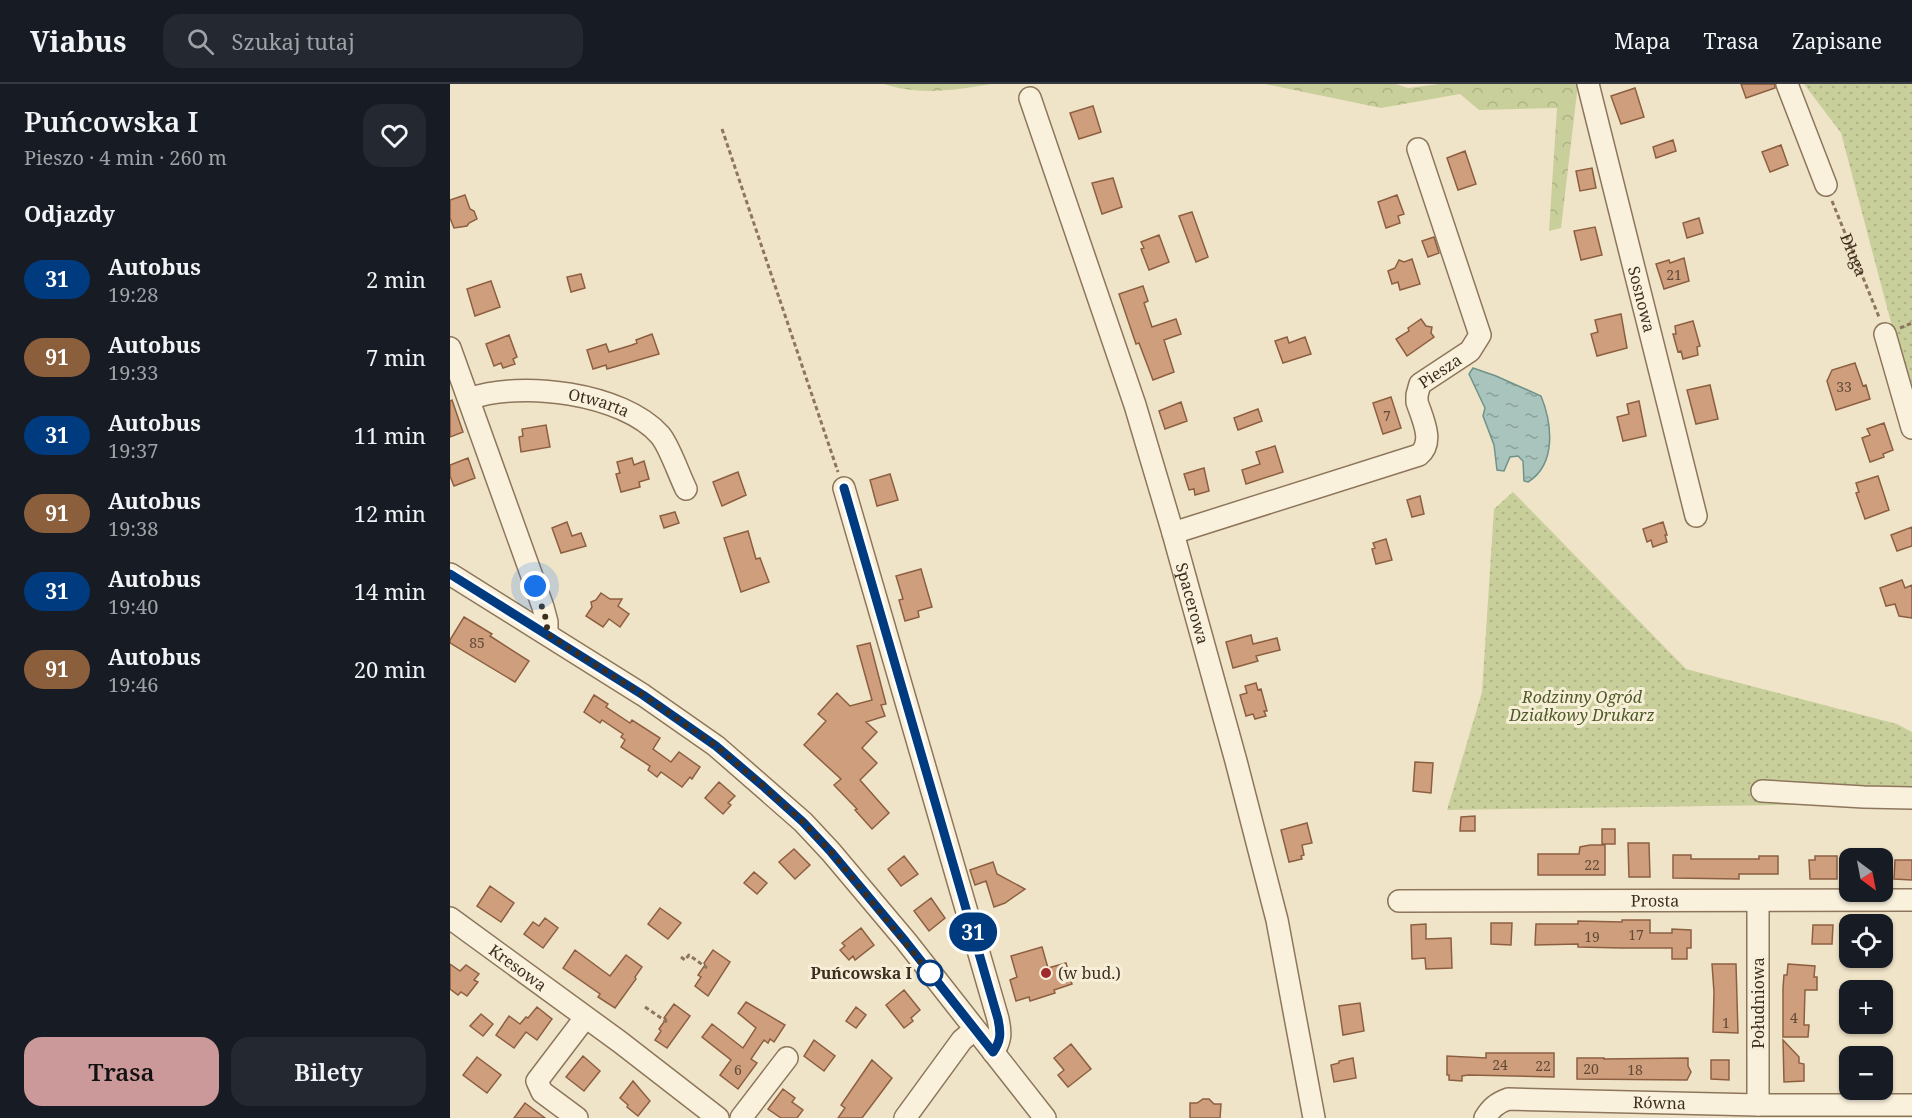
<!DOCTYPE html>
<html lang="pl">
<head>
<meta charset="utf-8">
<style>
	:root { --surface:#171b24; --page:#242831; --text:#f1f3f6; --muted:#9ea1a6; --line:#363941; --accent:#cc999b }
	body { margin:0; font-family:"Noto Serif",serif; background:var(--page); color:var(--text); height:100vh; display:flex; flex-direction:column; font-size:22px; white-space:nowrap }
	* { box-sizing:border-box; margin:0 }
	p { font-size:20px; color:var(--muted) }
	.icon { flex:none; width:33px; height:33px; fill:none; stroke:currentColor; stroke-width:2; stroke-linecap:round; stroke-linejoin:round }
	.map { position:relative; flex:1; overflow:hidden }
	.side { display:flex; flex-direction:column; background:var(--surface); width:450px }
	.side>* { flex:none }
	.badge { padding:0 12px; border-radius:20px; font-size:21px; line-height:39px }
	.needle { width:39px; rotate:148deg }
	.tools { position:absolute; left:1389px; top:764px; display:grid; gap:12px }
	.tools a { display:grid; place-items:center; width:54px; height:54px; border-radius:12px; background:var(--surface); box-shadow:0 2px 4px #0004; font-size:30px }
	.you { position:absolute; width:30px; height:30px; margin:-15px; border:4px solid #fff; border-radius:50%; background:#1a73e8; box-shadow:0 0 0 9px #1a73e833 }
	.map>.badge { position:absolute; translate:-50% -50%; box-shadow:0 0 0 3px #fff }
	h2 { padding:0 24px; font-size:22px; line-height:54px }
	.round { display:grid; place-items:center; flex:none; width:63px; height:63px; border-radius:18px; background:var(--page) }
	.headline { display:flex; align-items:center; justify-content:space-between; height:102px; padding:0 24px }
	h1 { font-size:28px; font-weight:600; line-height:45px }
	.primary-button { display:flex; gap:12px; margin-top:auto; padding:12px 24px }
	.primary-button a { flex:1; height:69px; border-radius:18px; background:var(--accent); color:#111; font-size:24px; font-weight:600; line-height:69px; text-align:center }
	.primary-button a+a { background:var(--page); color:var(--text) }
	ul { padding:0; list-style:none }
	li { display:flex; align-items:center; gap:18px; height:78px; padding:0 24px }
	li div { flex:1 }
	li b { display:block; font-size:22px }
	li em { font-style:normal }
	li .badge { min-width:66px; font-weight:700; text-align:center }
	header { display:flex; align-items:center; gap:36px; box-sizing:border-box; height:84px; padding:0 30px; background:var(--surface); border-bottom:2px solid var(--line) }
	header strong { font-size:28px }
	nav { display:flex; gap:33px; margin-inline-start:auto; font-size:21px }
	.search { width:420px; height:54px; background:var(--page); display:flex; align-items:center; gap:15px; box-sizing:border-box; padding:0 21px; border-radius:18px; color:var(--muted); font-size:22px }
	main { display:flex; flex:1; min-height:0 }
	.map>svg:first-child { display:block }
	.forest { fill:url(#forest-crowns) }
	.garden { fill:url(#garden-dots) }
	.water { fill:url(#water-ripples); stroke:#6f938a; stroke-width:1.5 }
	.building { fill:#cf9f7d; stroke:#8d5f41; stroke-width:1.5 }
	.lines { fill:none; stroke-linecap:round; stroke-linejoin:round }
	.minor-casing { stroke:#8d765c; stroke-width:24 }
	.path { stroke:#8d765c; stroke-width:3; stroke-dasharray:4.5 3; stroke-linecap:butt }
	.minor { stroke:#faf1dc; stroke-width:21 }
	.line-casing { stroke:#fff; stroke-width:14 }
	.line { stroke:#003b80; stroke-width:9 }
	.walk { stroke:#3d2e20; stroke-width:6; stroke-dasharray:0 10.8 }
	.stop-dot { fill:#fff; stroke:#003b80; stroke-width:3 }
	.poi-dot { fill:#9e2a2b; stroke:#f7eed8; stroke-width:2 }
	.labels { text-anchor:middle; dominant-baseline:central; stroke-width:6; stroke-linejoin:round; paint-order:stroke }
	.number-label { font-size:14px; fill:#624a37 }
	.street-label { font-size:16px; fill:#3d2e20; stroke:#f7eed8 }
	.park-label { font-size:16px; font-style:italic; fill:#4d5a26; stroke:#f7eed8 }
	.stop-label { font-size:16px; font-weight:bold; fill:#3d2e20; stroke:#f7eed8; text-anchor:end }
	.poi-label { font-size:16px; fill:#3d2e20; stroke:#f7eed8; text-anchor:start }
</style>
</head>
<body>
<header>
<strong>Viabus</strong>
<div class="search"><svg class="icon" aria-label="search" viewBox="0 0 24 24"><circle cx="10" cy="10" r="6"/><path d="M15 15l6 6"/></svg>Szukaj tutaj</div>
<nav><a>Mapa</a><a>Trasa</a><a>Zapisane</a></nav>
</header>
<main>
<section class="side">
<div class="headline"><div><h1>Puńcowska I</h1><p>Pieszo · 4 min · 260 m</p></div><a class="round"><svg class="icon" aria-label="heart" viewBox="0 0 24 24"><path d="M12 20l-8-8c-3-5 5-10 8-4 3-6 11-1 8 4z"/></svg></a></div>
<h2>Odjazdy</h2>
<ul>
<li><span class="badge" style="background:#003b80;color:#fff">31</span><div><b>Autobus</b><p>19:28</p></div><em>2 min</em></li>
<li><span class="badge" style="background:#8b5e3c;color:#fff">91</span><div><b>Autobus</b><p>19:33</p></div><em>7 min</em></li>
<li><span class="badge" style="background:#003b80;color:#fff">31</span><div><b>Autobus</b><p>19:37</p></div><em>11 min</em></li>
<li><span class="badge" style="background:#8b5e3c;color:#fff">91</span><div><b>Autobus</b><p>19:38</p></div><em>12 min</em></li>
<li><span class="badge" style="background:#003b80;color:#fff">31</span><div><b>Autobus</b><p>19:40</p></div><em>14 min</em></li>
<li><span class="badge" style="background:#8b5e3c;color:#fff">91</span><div><b>Autobus</b><p>19:46</p></div><em>20 min</em></li>
</ul>
<div class="primary-button"><a>Trasa</a><a>Bilety</a></div>
</section>
<div class="map">
<svg width="1462" height="1034" viewBox="0 0 1462 1034">
	<defs>
		<pattern id="forest-crowns" width="20" height="18" patternUnits="userSpaceOnUse" patternTransform="scale(1.5)"><rect width="20" height="18" fill="#c9cf9b"/><path d="M2 6a3 3 0 1 1 6 0M12 15a3 3 0 1 1 6 0" fill="none" stroke="#aeb285"/></pattern>
		<pattern id="garden-dots" width="8" height="8" patternUnits="userSpaceOnUse" patternTransform="scale(1.5)"><rect width="8" height="8" fill="#c9cf9b"/><path d="M2 2h.1M6 6h.1" fill="none" stroke="#aeb285" stroke-width="1.8" stroke-linecap="round"/></pattern>
		<pattern id="water-ripples" width="26" height="14" patternUnits="userSpaceOnUse" patternTransform="scale(1.5)"><rect width="26" height="14" fill="#a9c4bc"/><path d="M2 4q2-2 4 0t4 0M15 11q2-2 4 0t4 0" fill="none" stroke="#8ba098"/></pattern>
	</defs>
	<rect width="100%" height="100%" fill="#f0e4c8"/>
	<path class="forest" d="M434 0H542C504 6 471 12 434 0Z
		M815 0H946L958 4 989 0H1128L1111 144 1099 147 1107 24 1029 26 1010 10 931 24Z"/>
	<path class="garden" d="M1354 0H1462V300L1443 246 1391 49Z
		M1063 408 1236 585 1447 640 1462 648V719L997 726 1032 608 1044 425Z"/>
	<path class="water" d="M1023 284 1046 292 1091 312C1102 339 1107 380 1078 398L1074 397 1073 377 1068 372 1060 373 1054 387 1047 386 1044 361 1033 332 1035 324 1019 290Z"/>
	<path class="building" d="M1291 0H1325V4L1296 14Z
		M1185 4 1194 33 1171 40 1161 12Z
		M643 22 651 48 629 55 620 29Z
		M1223 56 1226 67 1206 74 1203 63Z
		M1331 61 1338 81 1320 88 1312 68Z
		M1015 67 1026 100 1008 106 997 74Z
		M1142 84 1146 104 1130 107 1126 87Z
		M663 94 672 123 652 130 642 99Z
		M15 111 20 125 24 127 27 135 19 139 17 142 4 144 0 134V116Z
		M947 111 954 130 948 132 950 139 936 144 928 118Z
		M742 128 758 173 746 178 729 132Z
		M1249 134 1253 149 1237 154 1233 139Z
		M1145 143 1152 171 1131 176 1124 147Z
		M709 151 719 178 699 186 691 165 694 164 691 158Z
		M984 153 989 169 978 173 972 157Z
		M1234 174 1239 197 1214 205 1206 180 1219 176 1220 179Z
		M962 175 970 200 950 206 948 198 942 200 938 187 945 184 949 176 954 178Z
		M131 190 135 204 121 208 117 193Z
		M41 197 50 223 25 232 17 205Z
		M693 202 698 217 694 219 702 243 726 235 731 250 714 256 724 288 703 296 689 259 686 260 669 210Z
		M1171 230 1177 264 1147 272 1141 250 1148 248 1145 236Z
		M971 235 976 242 982 243 981 249 984 253 957 272 946 255 959 247 958 244Z
		M1243 237 1250 262 1247 263 1248 271 1233 275 1231 267 1228 268 1223 250H1226L1225 242Z
		M202 250 209 270 157 285 156 281 143 285 137 266 156 260 159 268 182 261 187 259 186 256Z
		M59 251 67 273 63 275 65 280 53 284 51 279 44 282 36 260Z
		M837 253 839 259 855 253 861 270 833 279 825 257Z
		M1405 279 1413 302 1416 301 1420 315 1386 326 1377 297 1382 286Z
		M1260 301 1268 335 1246 340 1237 306Z
		M941 313 951 344 933 350 923 319Z
		M2 316 13 348 0 353V317Z
		M1189 317 1196 352 1173 357 1167 333 1179 330 1177 320Z
		M731 318 737 337 715 345 709 327Z
		M808 325 812 337 788 346 784 334Z
		M1434 339 1443 366 1433 370 1434 373 1420 378 1412 354 1420 351 1417 345Z
		M96 341 100 363 71 368 69 353 73 352 72 345Z
		M825 362 833 388 796 400 792 386 810 380 806 368Z
		M18 374 25 394 4 402 0 392V381Z
		M182 374 184 381 194 377 199 395 189 398 190 403 171 408 166 390 170 389 167 378Z
		M754 384 759 407 745 411 744 405 739 406 734 390Z
		M288 388 296 411 272 422 263 398Z
		M440 390 448 416 427 422 420 396Z
		M1428 392 1439 426 1415 435 1406 409 1409 408 1406 399Z
		M970 412 974 430 962 433 957 416Z
		M225 428 229 439 214 444 210 432Z
		M117 438 122 452 131 449 136 462 111 469 102 444Z
		M1213 438 1217 451H1215L1217 458 1203 463 1201 456 1197 458 1193 445Z
		M1462 443V462L1447 467 1441 451Z
		M298 447 306 475 310 474 319 498 291 508 274 454Z
		M936 455 942 476 926 480 922 465 925 464 923 459Z
		M471 485 482 523 468 527 469 533 455 537 449 516 453 515 446 492Z
		M1452 496 1455 504 1462 501V534L1449 532 1445 520 1436 522 1430 504Z
		M151 509 160 515H172L168 522 179 530 170 543 159 535 153 543 136 532 142 523 141 518 146 516Z
		M14 533 42 550 40 552 79 577 65 598 0 559V556Z
		M801 551 803 560 827 554 830 566 806 572 808 577 783 584 776 558Z
		M420 559 436 620 431 621 435 632 416 638 427 648 412 664 427 679 410 696 439 729 422 745 405 726 407 725 384 701 391 695 354 661 376 637 368 630 387 609 400 622 422 616 407 562Z
		M806 599 808 606 811 605 817 627H814L816 632 805 635 803 630 796 632 790 611 797 609 795 602Z
		M144 611 158 620 156 623 180 639 182 636 210 654 203 665 221 678 229 668 250 683 242 695 240 693 232 703 211 688 207 693 198 686 200 682 171 663 175 656 171 653 173 650 152 636 150 639 134 628Z
		M965 678 983 679 981 709 963 707Z
		M269 698 285 712 278 719 281 721 273 730 255 714Z
		M1025 732V747H1010L1011 733Z
		M857 739 862 759 852 761 854 771 851 772 852 775 839 778 831 746Z
		M1152 745H1165V760H1152Z
		M1178 759H1199L1200 793H1179Z
		M1140 761H1155V791H1088V770H1129L1130 763Z
		M344 765 360 781 345 795 329 778Z
		M1223 771H1241V775H1309V772H1328V790H1289V795L1223 794Z
		M454 772 468 790 451 802 438 785Z
		M1365 772H1387V795H1360L1359 776H1365Z
		M1445 776H1462V796L1444 795Z
		M543 778 547 790 575 805 555 819 544 823 536 797 525 801 520 786Z
		M304 788 317 799 307 810 294 799Z
		M40 802 64 819 51 838 27 822Z
		M481 814 495 834 479 847 464 827Z
		M210 824 231 839 218 855 198 840Z
		M95 834 108 844 93 864 74 850 83 838 89 842Z
		M1172 836H1200V849H1222V845L1241 846V864H1237V875H1222V864H1172L1128 863V860L1085 861 1086 840H1128V837L1172 838Z
		M1041 839H1062L1061 861 1041 860Z
		M976 840V855L1001 854 1002 884 976 885 975 874 962 875 961 841Z
		M1363 841H1383L1382 860H1362Z
		M411 844 424 861 405 876 403 872 399 876 390 866 395 862 392 859Z
		M592 863 598 884 616 879 622 900 604 906 605 909 580 917 579 913 566 917 560 896 567 893 561 872Z
		M125 866 160 892 176 871 192 883 185 893 186 895 165 924 148 913 150 910 113 884Z
		M263 866 280 878 258 912 245 902 251 893 248 891 255 881 254 879Z
		M0 880 10 887 16 881 29 890 24 896 28 898 17 912 11 908 8 911 0 905Z
		M1262 880H1286L1288 949 1263 948 1264 908Z
		M1338 880 1365 882 1364 893H1367V906H1355L1354 941H1359L1358 953H1333V904L1334 891H1337Z
		M454 906 470 926 461 934 463 937 454 944 436 921Z
		M296 918 335 941 324 958 320 955 318 959 314 956 301 975 307 979 288 1005 270 991 281 976 252 953 262 940 293 964 306 944 288 929Z
		M910 919 914 947 893 951 889 922Z
		M224 920 240 932 217 964 205 956 211 947 209 945 216 935 214 934Z
		M87 923 102 935 87 956 76 948 64 964 46 951 59 932 70 940 76 933 78 934Z
		M406 923 416 931 406 944 396 937Z
		M31 930 43 940 33 952 20 942Z
		M364 956 385 972 374 987 354 972Z
		M1333 956 1349 973V979L1354 980V997L1334 998Z
		M621 960 641 985 618 1003 608 991 614 986 604 974Z
		M1036 969H1104V993L1018 991 1012 992V997L999 996V991H997V972L1036 974Z
		M133 972 150 987 134 1007 116 993Z
		M27 973 51 991 37 1009 13 991Z
		M903 974 906 994 884 998 881 981 889 979V977Z
		M1127 974H1154V975L1238 974V982L1241 988 1237 996 1127 995Z
		M422 976 442 994 412 1034H388L395 1024 391 1021Z
		M1261 976H1279V996L1261 995Z
		M183 997 200 1017 188 1032 177 1023 178 1021 170 1014Z
		M333 1005 345 1014 342 1018 353 1026 347 1034H331L318 1025Z
		M753 1015H759L764 1020H771L770 1034H740V1019H747Z
		M75 1019 95 1034H64Z"/>
	<g class="lines">
		<defs>
			<g id="minor">
				<path id="s2" d="M1138 0 1246 432"/>
				<path d="M1337 0 1376 101"/>
				<path id="s3" d="M580 14 685 321 723 449 786 677 827 836 864 1034"/>
				<path d="M1435 250 1462 344"/>
				<path d="M0 264 93 523 97 538V550"/>
				<path id="s4" d="M19 315C70 296 173 309 210 351 219 361 229 391 236 405"/>
				<path d="M394 404 548 935C551 949 551 957 543 968"/>
				<path id="s5" d="M723 449 969 371C985 358 972 334 967 318V311L970 300 1020 267 1030 251 968 65"/>
				<path d="M0 490 193 611 266 662 353 738 381 768 456 857 595 1034"/>
				<path d="M1312 707 1414 713 1462 714"/>
				<path id="s6" d="M949 817 1462 816"/>
				<path id="s7" d="M0 834 170 958 268 1034"/>
				<path d="M1308 1021V817"/>
				<path d="M127 1034 92 1008 87 997 135 934"/>
				<path d="M291 1034 337 974"/>
				<path d="M455 1034 512 956 524 946"/>
				<path id="s8" d="M1035 1034C1041 1024 1047 1019 1058 1015L1308 1021H1462"/>
			</g>
		</defs>
		<use href="#minor" class="minor-casing"/>
		<g class="path">
			<path d="M272 45 388 388"/>
			<path id="s1" d="M1382 117 1429 233"/>
			<path d="M1450 244 1462 239"/>
			<path d="M231 873 235 876 239 871 257 884"/>
			<path d="M195 923 217 938"/>
		</g>
		<use href="#minor" class="minor"/>
	</g>
	<g class="lines">
		<defs>
			<path id="line" d="M0 490 193 611 266 662 313 702 353 738 381 768 456 858 543 968C551 957 551 949 548 935L394 404"/>
		</defs>
		<use href="#line" class="line-casing"/>
		<use href="#line" class="line"/>
		<path class="walk" d="M85 502 97 538V550L193 611 266 662 313 702 353 738 381 768 483 893 480 889"/>
	</g>
	<circle class="stop-dot" cx="480" cy="889" r="12"/>
	<circle class="poi-dot" cx="596" cy="889" r="6"/>
	<g class="labels">
		<g class="number-label">
			<text x="1224" y="190">21</text>
			<text x="1394" y="302">33</text>
			<text x="937" y="331">7</text>
			<text x="27" y="558">85</text>
			<text x="1142" y="780">22</text>
			<text x="1186" y="850">17</text>
			<text x="1142" y="852">19</text>
			<text x="1344" y="933">4</text>
			<text x="1276" y="938">1</text>
			<text x="1050" y="980">24</text>
			<text x="1093" y="981">22</text>
			<text x="1141" y="984">20</text>
			<text x="288" y="985">6</text>
			<text x="1185" y="985">18</text>
		</g>
		<g class="street-label">
			<text stroke="none"><textPath href="#s1" startOffset="58">Długa</textPath></text>
			<text stroke="none"><textPath href="#s2" startOffset="222">Sosnowa</textPath></text>
			<text stroke="none"><textPath href="#s5" startOffset="357">Piesza</textPath></text>
			<text stroke="none"><textPath href="#s4" startOffset="132">Otwarta</textPath></text>
			<text stroke="none"><textPath href="#s3" startOffset="531">Spacerowa</textPath></text>
			<text stroke="none"><textPath href="#s6" startOffset="256">Prosta</textPath></text>
			<text stroke="none"><textPath href="#s7" startOffset="84">Kresowa</textPath></text>
			<text transform="translate(1308 919) rotate(-90)">Południowa</text>
			<text stroke="none"><textPath href="#s8" startOffset="182">Równa</textPath></text>
		</g>
		<g class="park-label">
			<text x="1132" y="613">Rodzinny Ogród<tspan x="1132" dy="18">Działkowy Drukarz</tspan></text>
		</g>
		<g class="stop-label">
			<text x="462" y="889">Puńcowska I</text>
		</g>
		<g class="poi-label">
			<text x="608" y="889">(w bud.)</text>
		</g>
	</g>
</svg>
<div class="tools">
<a><svg class="needle" viewBox="-14 -14 28 28"><path d="M0-13l5 13h-10z" fill="#e53935"/><path d="M0 13l5-13h-10z" fill="#9ea1a6"/></svg></a>
<a><svg class="icon" aria-label="locate" viewBox="0 0 24 24"><circle cx="12" cy="12" r="6"/><path d="M12 2v4M12 18v4M2 12h4M18 12h4"/></svg></a>
<a>+</a>
<a>−</a>
</div>
<div class="you" style="left:85px;top:502px"></div>
<b class="badge" style="left:523px;top:848px;background:#003b80;color:#fff">31</b>
</div>
</main>
</body>
</html>
